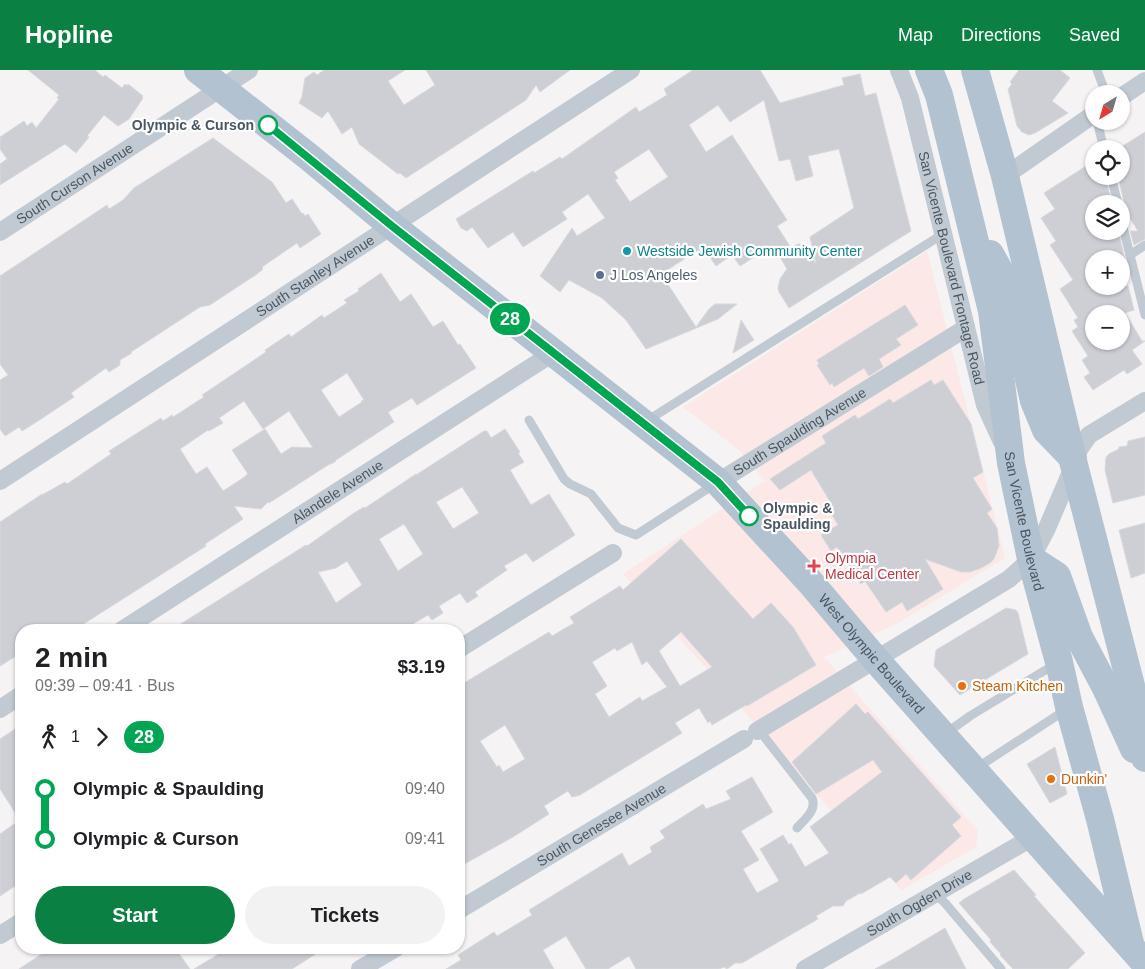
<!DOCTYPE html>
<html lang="en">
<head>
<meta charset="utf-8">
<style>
	:root { --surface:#fff; --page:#f2f2f2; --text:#202124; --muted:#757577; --accent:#0b8043 }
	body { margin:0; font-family:Helvetica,sans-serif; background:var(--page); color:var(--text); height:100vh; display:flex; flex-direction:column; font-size:19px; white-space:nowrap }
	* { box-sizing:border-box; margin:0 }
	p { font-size:16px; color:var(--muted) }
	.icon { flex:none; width:28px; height:28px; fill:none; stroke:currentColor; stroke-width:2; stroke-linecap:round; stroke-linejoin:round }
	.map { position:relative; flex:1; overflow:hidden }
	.details { position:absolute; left:15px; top:554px; width:450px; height:330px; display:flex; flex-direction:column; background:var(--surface); border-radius:20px; box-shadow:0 1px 4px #0004 }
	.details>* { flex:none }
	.badge { padding:0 10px; border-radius:16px; font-size:18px; line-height:32px }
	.needle { width:32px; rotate:217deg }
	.buttons { position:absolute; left:1085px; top:15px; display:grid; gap:10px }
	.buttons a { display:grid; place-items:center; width:45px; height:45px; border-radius:50%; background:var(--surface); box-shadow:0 1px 4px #0004; font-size:25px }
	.map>.badge { position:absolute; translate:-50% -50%; box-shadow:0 0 0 2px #fff }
	.legs { display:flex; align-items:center; gap:8px; height:55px; padding:0 20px; font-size:16px }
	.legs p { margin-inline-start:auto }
	.head { display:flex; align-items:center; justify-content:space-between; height:85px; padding:0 20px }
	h1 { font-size:28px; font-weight:700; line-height:38px }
	.cta { display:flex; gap:10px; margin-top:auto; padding:10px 20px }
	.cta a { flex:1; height:58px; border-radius:30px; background:var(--accent); color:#fff; font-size:20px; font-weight:700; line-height:58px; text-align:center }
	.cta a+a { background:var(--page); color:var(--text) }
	ul { padding:0 20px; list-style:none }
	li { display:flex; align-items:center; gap:18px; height:50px; font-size:19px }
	li i { display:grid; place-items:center; width:8px; height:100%; margin:0 6px; background:currentColor }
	li i::after { content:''; width:12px; height:12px; margin:-6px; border:4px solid; border-radius:50%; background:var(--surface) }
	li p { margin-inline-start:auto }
	li:first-child i { background:linear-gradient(#0000 50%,currentColor 0) }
	li:last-child i { background:linear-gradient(currentColor 50%,#0000 0) }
	header { display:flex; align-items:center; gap:30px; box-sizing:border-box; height:70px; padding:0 25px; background:var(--accent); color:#fff }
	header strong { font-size:24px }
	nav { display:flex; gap:28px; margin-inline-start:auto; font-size:18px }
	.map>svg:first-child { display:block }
	.medical { fill:#fce8e6 }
	.building { fill:#cdcfd5; stroke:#d7d9de; fill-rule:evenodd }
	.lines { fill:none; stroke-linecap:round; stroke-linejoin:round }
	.service { stroke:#c1cad2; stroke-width:9 }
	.minor { stroke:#c1cad2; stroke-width:18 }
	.primary { stroke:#b3c2d1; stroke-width:28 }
	.line-1-casing { stroke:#fff; stroke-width:11 }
	.line-1 { stroke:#00a651; stroke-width:8 }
	.stop-1-dot { fill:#fff; stroke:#00a651; stroke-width:2.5 }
	.culture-dot { fill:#0f9aa8; stroke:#fff; stroke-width:2 }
	.service-dot { fill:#5c6f8a; stroke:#fff; stroke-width:2 }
	.health-dot { fill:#e0444e; stroke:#fff; stroke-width:2 }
	.food-dot { fill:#e8710a; stroke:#fff; stroke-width:2 }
	.labels { text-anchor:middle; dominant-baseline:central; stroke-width:4.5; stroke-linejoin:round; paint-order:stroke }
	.stop-label { font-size:14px; font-weight:bold; fill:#4a5661; stroke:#fff; text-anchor:end }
	.street-label { font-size:14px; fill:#4a5661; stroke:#fff }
	.culture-label { font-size:14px; fill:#0d838f; stroke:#fff; text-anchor:start }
	.service-label { font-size:14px; fill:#4e5e75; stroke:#fff; text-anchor:start }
	.health-label { font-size:14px; fill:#be3a42; stroke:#fff; text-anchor:start }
	.food-label { font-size:14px; fill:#c56008; stroke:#fff; text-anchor:start }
</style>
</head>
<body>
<header>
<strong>Hopline</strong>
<nav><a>Map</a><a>Directions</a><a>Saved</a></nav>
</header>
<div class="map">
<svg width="1145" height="899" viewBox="0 0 1145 899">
	<rect width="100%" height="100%" fill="#f5f3f3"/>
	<path class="medical" d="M927 181 1005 488 896 554 824 587 978 761 976 777 901 820 623 504 765 411 739 380 683 337Z"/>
	<path class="building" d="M28 0H95L103 7 105 5 122 18 125 14 127 16 128 14 143 26 142 27 143 28 129 49 118 56 104 45 87 66 89 67 76 83 65 74 0 115V94L7 89 0 79V67L24 51 27 56 32 52 36 58 59 29 57 28 59 25Z
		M324 0H405L388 11 404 35 435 15 426 0H570L540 22 536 15 526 30 406 108 400 103 398 104 359 74 352 57 342 64 328 41 322 48 299 33 302 27 305 8 314 2 317 5Z
		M693 0H760L780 33 844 15 842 8 860 4 865 26 876 23 911 161 789 238 779 222 778 218 780 209 787 199 773 175 740 196 732 185 716 196 703 177 661 204 696 257 709 239 715 234H737L718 249 646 279 626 250 602 228 569 210 560 222 540 206 572 158 577 166 605 148 588 124 562 142 567 149 523 177 513 162 488 178 472 157 467 161 461 158 456 149 533 101 534 103 560 87 562 89 636 37 639 42 667 25 664 19ZM764 30 779 91 790 89 796 111 813 106 808 86 839 79 854 138 810 167 816 194 803 174H798L791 178 777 156 787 150 732 65 706 82 689 55 718 35 730 52ZM649 79 668 107 630 132 615 110 618 108 614 102Z
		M1019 0H1060L1070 8 1052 31 1068 43 1035 63 1029 65 1022 62 1017 56 1008 19 1012 14 1010 12Z
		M1145 62V169L1134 175 1130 161H1138L1123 137 1124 132 1118 106H1121V77Z
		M213 68 272 112 286 133 292 129 302 144 303 143 305 146 308 144 321 164 300 178 297 173 262 197 263 199 257 204 210 235 200 237 131 282 132 283 120 290V295L109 302 106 298 71 323 74 327 38 351 22 361 19 357 5 366 0 359V310L8 305 0 294V206L107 135 109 139 123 130 134 118Z
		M1094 91V106H1105L1112 134H1094V140L1088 144 1094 152V161H1118L1129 205 1121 210V189H1094V216H1128L1134 240 1125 243 1142 271H1145L1132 280 1142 294 1127 304 1124 300 1093 320 1084 307 1090 303 1082 290 1088 286 1072 261 1078 257 1074 250 1078 248 1060 219 1073 210 1050 175 1056 171 1041 148 1055 139 1044 123ZM1094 244H1121V271H1094Z
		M381 203 400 232 411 224 433 257 443 251 458 275 460 274 476 298 417 335 412 328 388 342 394 352 336 390 335 392 328 395 269 433 268 432 261 439 234 436 243 449 205 474 206 476 74 560H21V583L0 596V452L42 424V425L65 412 67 414 111 384 109 381 161 348 163 351 172 345 173 347 204 327 202 325 266 282 265 280 289 264 291 267 322 245 324 248 347 233 344 230 359 221 358 219ZM347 303 364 330 361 331 362 332 339 347 321 320ZM244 331 263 359 289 341 313 378 292 377 281 384 265 359 232 380 248 404 246 405V406L223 421 207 397 196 404 180 379 208 360 209 361 223 353 219 348Z
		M905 235 918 255 896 269 901 275 879 289 883 297 869 306 864 298 834 317 832 313 830 315 817 295 819 294 817 290Z
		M741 250 754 270 733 283Z
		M931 310 934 315 943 310 971 354 983 402 973 408 992 439 987 443 997 458 999 476 994 489 990 493 981 498 970 502H961L925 489 943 519 907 541 902 532 886 542 865 511 861 514 837 477 831 481 821 465 838 455 829 440 834 438 811 400 780 420 770 409 826 373 822 366 855 345 858 349 890 329 893 333Z
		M505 359 520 382 518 383 524 392 510 400 531 435 549 424 575 465 533 492 526 483 504 496 507 500 475 522 478 526 467 533 460 523 439 536 443 543 432 550 428 545 403 560H171L306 475 307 476 354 443 364 437 365 438 416 404V405L484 361H487L491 368ZM462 417 479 443 453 459 436 432ZM404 454 423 484 398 501 379 469ZM347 491 362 515 336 533 318 502 336 498Z
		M1145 367V425L1113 433 1105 400 1106 387 1109 384 1119 379V377L1127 376 1128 371Z
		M1145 453V503L1131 508 1119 460Z
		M681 469 753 549 771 533 793 557 816 595 747 636 746 635 712 655 710 651 708 653 699 638 675 653 682 663 580 725 572 727 568 721 544 736 549 744 513 767 459 797V616L549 562 552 566 574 553 570 547 620 516 623 520ZM681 562 712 597 680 616 659 581ZM632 572 642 595 647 591 667 617 642 631 640 627 609 647 595 624 607 616 592 592 615 578 617 581ZM505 655 525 689 503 702 499 695 497 697 480 671Z
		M1006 538 1016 540 1018 543 1028 584 960 625 934 596 936 580Z
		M856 634 865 644 868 642 961 747 952 755 961 766 911 810 906 804 896 813 890 807 861 824 860 823 846 831 843 836H833L816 846 818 849 742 893H735L727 899 724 897 719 899H636L629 886 608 899H586L566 866 543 880 554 899H446L461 890 458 885 494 862 497 866 532 845 529 840 622 783 629 796 652 782 650 777 665 768 660 761 703 734 706 739 731 729 726 721 752 707 773 742 741 761 759 790 743 799 757 823 779 811 760 779 783 765 789 775 791 773 805 797 829 783 810 757 882 702 873 690 816 724 792 692Z
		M21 655V752L0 719V669Z
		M1055 677 1067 724 1050 733 1027 694Z
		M14 754 21 765V812L0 826V764Z
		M1014 800 1036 825 1034 826 1085 883 1068 899H1013L1000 885 1001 884 990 872 991 870 959 833 964 829Z
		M945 858 966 899H875L895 888Z
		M51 878H175L190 899H19Z
		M220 878H325L292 899H194L222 882Z"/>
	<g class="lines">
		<path class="service" d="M1097 0 1106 24
			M1097 51 1104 79
			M1111 106 1118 134
			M1121 149 1145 245
			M1130 185 1145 175
			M529 350 564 409 570 414 591 424 618 458 636 465 715 414
			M645 352 943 164
			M759 660 812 728C817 740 805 749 797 758
			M945 664 970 646 1057 593
			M975 699 1067 639
			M935 824 945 833 1001 899"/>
		<g class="minor">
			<path id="s1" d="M899 0 910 28 985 335 1002 372"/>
			<path d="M1121 27 1145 11"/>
			<path d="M1005 106 1094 44"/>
			<path id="s2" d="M0 162 249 0"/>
			<path d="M1073 388 1089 365 1145 331"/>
			<path id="s3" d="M0 411 631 0"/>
			<path id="s4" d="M718 412 966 258"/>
			<path id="s5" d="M122 560 553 283"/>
			<path d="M459 579 613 483"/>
			<path d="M0 639 21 625"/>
			<path d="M757 661 1009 509 1031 489 1047 458 1074 395"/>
			<path id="s6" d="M459 840 744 669"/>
			<path d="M0 865 21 852"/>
			<path d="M360 899 396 878"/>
			<path id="s7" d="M805 899 1033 767"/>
		</g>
		<g class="primary">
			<path id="s8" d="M198 0 309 87 392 156 718 412 810 512 876 590 1145 893"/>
			<path id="s9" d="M929 0 939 25 992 241 1011 393 1031 489 1059 592 1069 637 1100 749 1130 873"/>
			<path d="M975 0 1005 106 1074 395 1137 639 1145 688"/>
			<path d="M990 184 1004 209 1017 257 1034 331 1046 360 1073 388"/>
			<path d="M1031 489 1057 506 1079 567 1106 618 1134 679"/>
		</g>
	</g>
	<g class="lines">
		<defs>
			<path id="line-1" d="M268 55 392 156 718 412 749 446"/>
		</defs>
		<use href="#line-1" class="line-1-casing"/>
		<use href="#line-1" class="line-1"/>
	</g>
	<g class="stop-1-dot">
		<circle cx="268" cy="55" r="9"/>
		<circle cx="749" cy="446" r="9"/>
	</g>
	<circle class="culture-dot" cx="627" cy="181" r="5"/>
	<circle class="service-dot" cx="600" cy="205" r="5"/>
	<path class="health-dot" d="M811.5 488.5h5v5h5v5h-5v5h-5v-5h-5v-5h5z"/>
	<g class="food-dot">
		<circle cx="962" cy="616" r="5"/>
		<circle cx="1051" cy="709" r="5"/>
	</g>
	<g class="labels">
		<g class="stop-label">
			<text x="254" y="55">Olympic &amp; Curson</text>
			<text x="763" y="438" text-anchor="start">Olympic &amp;<tspan x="763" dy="16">Spaulding</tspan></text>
		</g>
		<g class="street-label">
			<text stroke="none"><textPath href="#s2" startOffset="89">South Curson Avenue</textPath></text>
			<text stroke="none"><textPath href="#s1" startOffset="205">San Vicente Boulevard Frontage Road</textPath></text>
			<text stroke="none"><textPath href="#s3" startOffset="376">South Stanley Avenue</textPath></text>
			<text stroke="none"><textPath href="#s4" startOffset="96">South Spaulding Avenue</textPath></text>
			<text stroke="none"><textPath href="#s5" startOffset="256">Alandele Avenue</textPath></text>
			<text stroke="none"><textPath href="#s9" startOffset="462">San Vicente Boulevard</textPath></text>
			<text stroke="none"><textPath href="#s8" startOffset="894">West Olympic Boulevard</textPath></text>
			<text stroke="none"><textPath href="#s6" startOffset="166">South Genesee Avenue</textPath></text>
			<text stroke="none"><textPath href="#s7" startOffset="132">South Ogden Drive</textPath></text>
		</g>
		<g class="culture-label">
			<text x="637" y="181">Westside Jewish Community Center</text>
		</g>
		<g class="service-label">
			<text x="610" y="205">J Los Angeles</text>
		</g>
		<g class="health-label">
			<text x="825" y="488">Olympia<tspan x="825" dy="16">Medical Center</tspan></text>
		</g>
		<g class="food-label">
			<text x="972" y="616">Steam Kitchen</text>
			<text x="1061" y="709">Dunkin'</text>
		</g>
	</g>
</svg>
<div class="buttons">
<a><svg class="needle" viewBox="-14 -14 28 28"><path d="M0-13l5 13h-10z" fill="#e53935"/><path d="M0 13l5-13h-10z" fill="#757577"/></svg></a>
<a><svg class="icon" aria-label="locate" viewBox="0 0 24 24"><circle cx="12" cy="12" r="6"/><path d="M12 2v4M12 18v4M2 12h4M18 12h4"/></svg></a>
<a><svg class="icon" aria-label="layers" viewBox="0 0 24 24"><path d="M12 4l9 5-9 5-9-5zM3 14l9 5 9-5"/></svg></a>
<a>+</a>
<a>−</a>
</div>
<b class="badge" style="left:510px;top:249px;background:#00a651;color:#fff">28</b>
<section class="details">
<div class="head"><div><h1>2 min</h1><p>09:39 – 09:41 · Bus</p></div><b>$3.19</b></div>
<div class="legs"><svg class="icon" aria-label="walk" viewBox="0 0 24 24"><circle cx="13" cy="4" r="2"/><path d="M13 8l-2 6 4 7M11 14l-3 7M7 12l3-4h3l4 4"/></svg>1<svg class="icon" aria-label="forward" viewBox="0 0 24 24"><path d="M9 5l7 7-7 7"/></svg><b class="badge" style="background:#00a651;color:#fff">28</b></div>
<ul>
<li><i style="color:#00a651"></i><b>Olympic &amp; Spaulding</b><p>09:40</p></li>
<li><i style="color:#00a651"></i><b>Olympic &amp; Curson</b><p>09:41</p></li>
</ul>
<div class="cta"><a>Start</a><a>Tickets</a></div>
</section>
</div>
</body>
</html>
